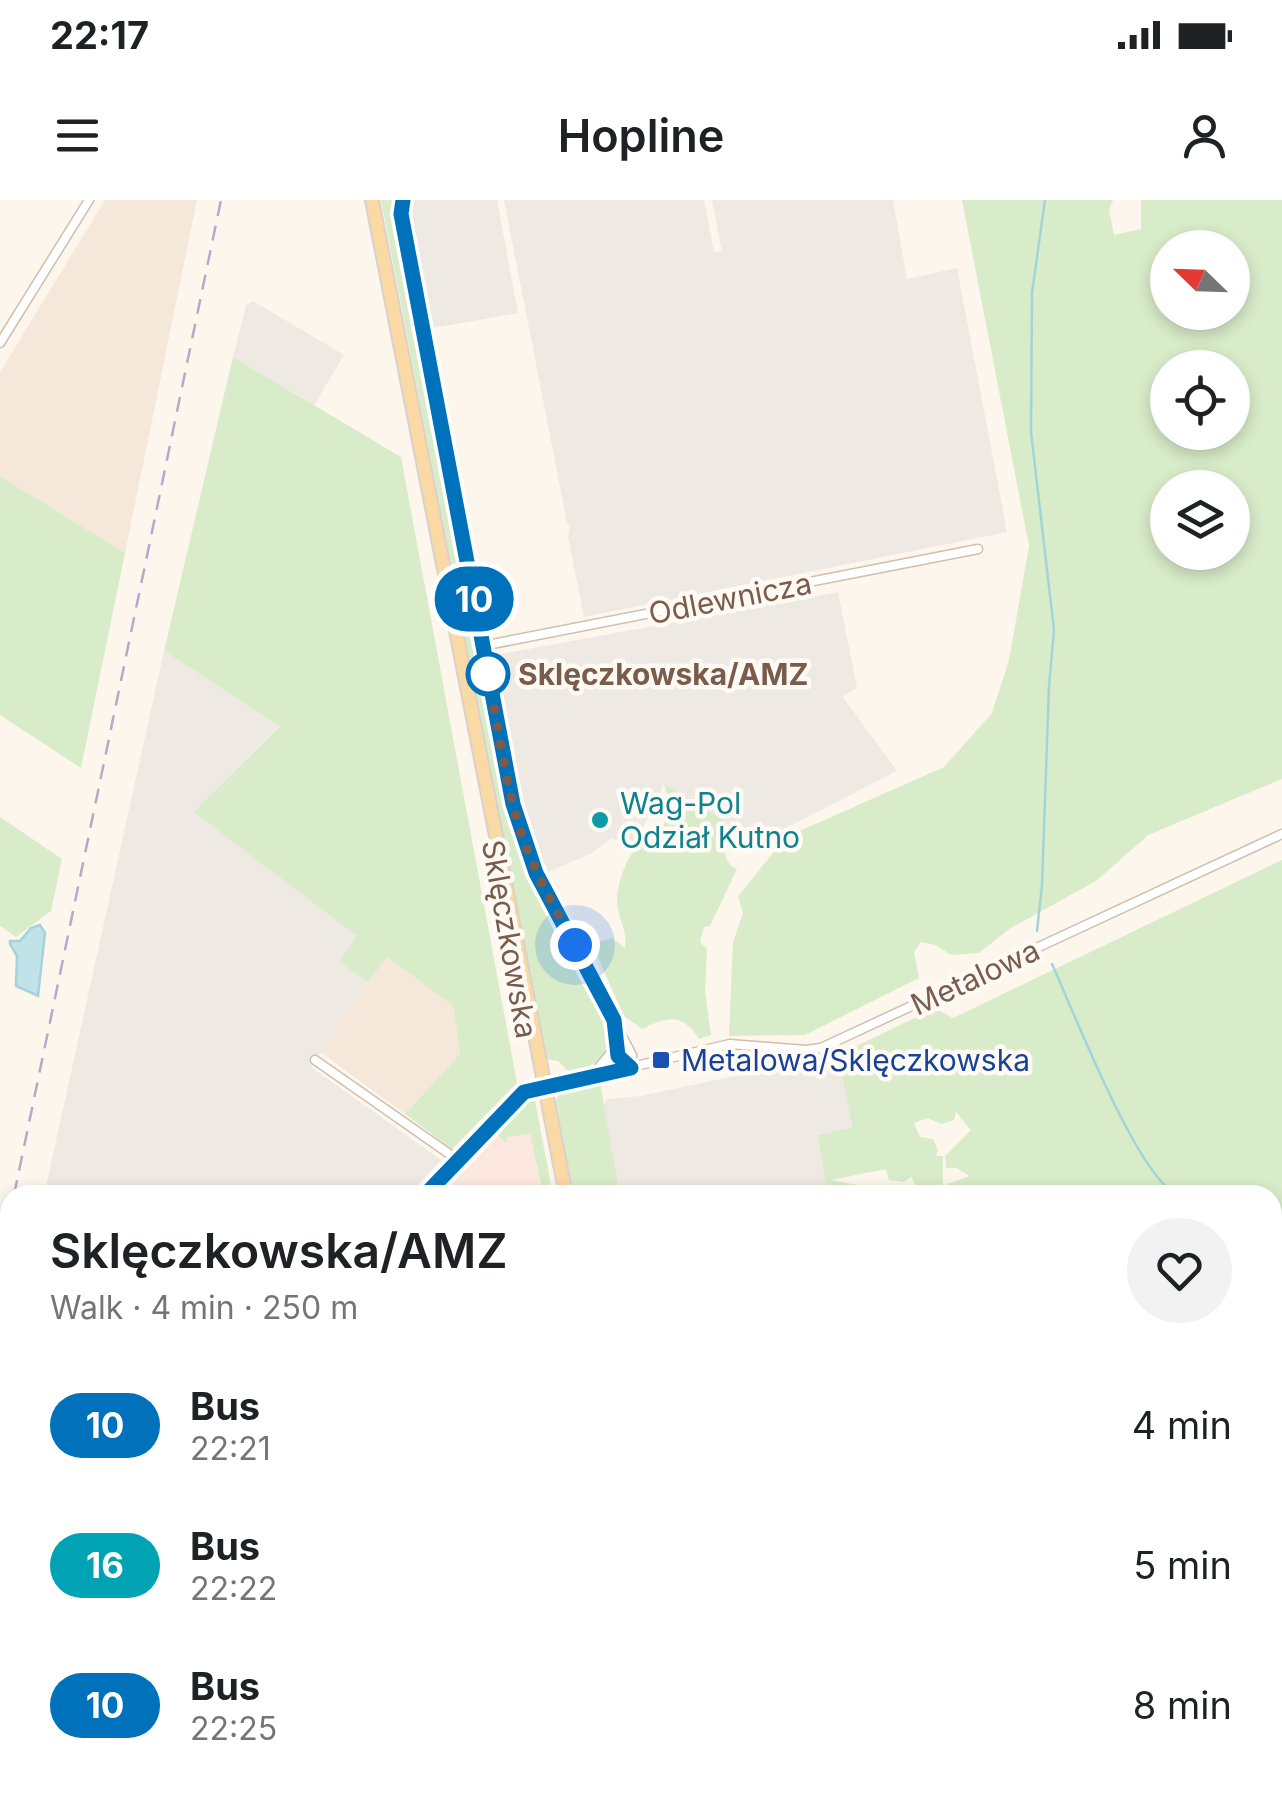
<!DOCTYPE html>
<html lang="en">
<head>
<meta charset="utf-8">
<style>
	:root { --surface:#fff; --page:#f2f2f2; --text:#202124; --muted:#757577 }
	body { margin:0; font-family:Inter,sans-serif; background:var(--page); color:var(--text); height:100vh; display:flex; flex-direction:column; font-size:38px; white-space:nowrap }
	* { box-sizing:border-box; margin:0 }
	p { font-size:32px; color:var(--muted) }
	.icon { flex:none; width:55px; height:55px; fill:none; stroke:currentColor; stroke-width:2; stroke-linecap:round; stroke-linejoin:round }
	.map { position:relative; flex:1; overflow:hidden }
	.details { position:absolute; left:0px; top:985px; width:1282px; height:612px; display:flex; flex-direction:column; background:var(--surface); border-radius:30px 30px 0 0; box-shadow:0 5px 15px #0003 }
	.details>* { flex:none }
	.badge { padding:0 20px; border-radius:32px; font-size:35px; line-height:65px }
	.needle { width:65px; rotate:293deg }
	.controls { position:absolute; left:1150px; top:30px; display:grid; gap:20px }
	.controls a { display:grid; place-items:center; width:100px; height:100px; border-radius:50%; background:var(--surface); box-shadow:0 5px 15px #0003; font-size:50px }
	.you { position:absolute; width:50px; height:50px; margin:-25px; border:8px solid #fff; border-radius:50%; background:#1a73e8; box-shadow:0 0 0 15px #1a73e833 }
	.map>.badge { position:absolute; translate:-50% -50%; box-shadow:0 0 0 5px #fff }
	.round { display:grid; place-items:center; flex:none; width:105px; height:105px; border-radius:52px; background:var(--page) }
	.headline { display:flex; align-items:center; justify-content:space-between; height:170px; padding:0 50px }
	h1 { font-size:48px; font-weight:600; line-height:75px }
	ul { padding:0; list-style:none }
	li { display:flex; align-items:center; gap:30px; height:140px; padding:0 50px }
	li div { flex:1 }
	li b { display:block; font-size:38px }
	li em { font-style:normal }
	li .badge { min-width:110px; font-weight:700; text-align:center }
	.status { display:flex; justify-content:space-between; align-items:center; height:70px; padding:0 50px; background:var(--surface); direction:ltr }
	.status svg { height:28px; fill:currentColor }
	header { display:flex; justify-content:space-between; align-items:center; height:130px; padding:0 50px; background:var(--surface); font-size:45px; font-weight:600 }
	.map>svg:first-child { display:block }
	.residential { fill:#f5e8da }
	.commercial { fill:#fde8e0 }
	.industrial { fill:#efe9e4 }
	.green { fill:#d8ecc9; fill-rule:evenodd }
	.water { fill:#bfe3e8; stroke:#a5d3da; stroke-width:2.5 }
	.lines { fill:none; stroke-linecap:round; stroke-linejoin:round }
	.stream { stroke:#a5d3da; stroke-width:2.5 }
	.river { stroke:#bfe3e8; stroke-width:14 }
	.minor-casing { stroke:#d1beb0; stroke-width:11 }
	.primary-casing { stroke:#dad1cd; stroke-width:16 }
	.minor { stroke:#fff; stroke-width:8 }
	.primary { stroke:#fbd9a5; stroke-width:12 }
	.rail { stroke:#b9a8c9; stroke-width:2.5; stroke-dasharray:15 10; stroke-linecap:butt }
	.line-casing { stroke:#fff; stroke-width:22 }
	.line { stroke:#0072bc; stroke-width:15 }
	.walk { stroke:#7a5c4d; stroke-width:10; stroke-dasharray:0 18 }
	.stop-dot { fill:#fff; stroke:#0072bc; stroke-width:5 }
	.culture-dot { fill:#0f9aa8; stroke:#fffaf3; stroke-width:4 }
	.transit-dot { fill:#1a4fb4; stroke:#fffaf3; stroke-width:4 }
	.labels { text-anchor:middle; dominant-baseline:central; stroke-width:9; stroke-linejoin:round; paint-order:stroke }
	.street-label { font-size:30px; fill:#7a5c4d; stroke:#fffaf3 }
	.stop-label { font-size:30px; font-weight:bold; fill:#7a5c4d; stroke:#fffaf3; text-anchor:start }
	.culture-label { font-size:30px; fill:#0d838f; stroke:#fffaf3; text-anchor:start }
	.transit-label { font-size:30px; fill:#164399; stroke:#fffaf3; text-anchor:start }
</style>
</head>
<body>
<div class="status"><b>22:17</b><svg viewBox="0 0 49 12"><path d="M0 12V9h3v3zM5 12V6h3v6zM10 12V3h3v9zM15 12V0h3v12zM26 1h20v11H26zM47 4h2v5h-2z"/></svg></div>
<header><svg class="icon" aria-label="menu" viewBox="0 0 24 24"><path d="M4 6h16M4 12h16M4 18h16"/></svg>Hopline<svg class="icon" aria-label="person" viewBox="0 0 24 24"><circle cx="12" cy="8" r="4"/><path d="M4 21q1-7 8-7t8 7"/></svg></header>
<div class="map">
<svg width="1282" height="1596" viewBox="0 0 1282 1596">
	<rect width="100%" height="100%" fill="#fdf6ec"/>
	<path class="residential" d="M105 0H197L125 353 0 276V172Z
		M386 756 453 806 460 854 405 914 320 852Z"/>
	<path class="commercial" d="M525 905 542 995H442L523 909Z"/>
	<path class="industrial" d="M413 0H497L518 113 433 128 409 16Z
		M504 0H704L714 52H722L712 0H893L907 79 957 68 1007 332 584 417 568 337 570 326 567 323Z
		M253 101 344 155 314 205 233 157 246 105Z
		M838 392 857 488 843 497 897 571 778 632 764 645 664 584 634 647 612 638 590 654 548 672 527 624 496 455Z
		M164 451 280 525 195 612 358 736 339 762 368 782 311 867 441 960 408 995H44Z
		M840 854 839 858 852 929 817 936 828 995H620L603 905 608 899 640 896Z
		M10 1150V1349L0 1341V1196Z
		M1282 1539V1596H1216L1226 1588H1272L1273 1547Z
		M201 1588H421L428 1596H209Z"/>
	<path class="green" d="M381 0H394L510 604 538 684 607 817C618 853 602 864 569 872L558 861 546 859Z
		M962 0H1113L1109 10 1114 35 1141 29V0H1282V579L1148 635 1096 681 1009 729 979 753 951 755 936 745 921 742 914 752 919 778 805 835 729 836 733 742 743 713 738 696 786 637 944 567 992 513 1009 460 1029 346ZM1168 48H1232V112H1168ZM1168 168H1232V232H1168ZM1168 288H1232V352H1168Z
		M233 157 401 257 517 883 452 949 405 914 460 854 453 806 387 757 368 782 339 762 357 736 194 612 280 526 164 451Z
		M0 276 125 353 81 568 0 515Z
		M664 584 764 645 757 649 741 639 726 642C724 653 725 664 737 669L710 726 704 727 700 742 707 749 705 791 711 835 699 839C682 812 667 817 642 829L624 816 592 744 612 738 625 748C628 731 618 719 617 702 616 675 638 633 664 624L670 604Z
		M0 617 62 659 51 711 16 737 0 726Z
		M1282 660V1206L1273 1212 1272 995H938L973 991 967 987 951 990 947 984 970 976 956 968H946L945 956 971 930 956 912 954 920 942 924 928 918 914 923 920 937 933 939 938 950 936 956H943V990L921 995 911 977 904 982 889 980 886 969 830 980 914 995H828L817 935 852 928 839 858 840 854 935 808 953 818Z
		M599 878 620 995H573L556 901 563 886Z
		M522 898 535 901 553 995H543L530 934 507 937V943L497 935 499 925Z
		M0 1401 10 1412V1474L0 1485Z
		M10 1518V1588H96L103 1596H0V1528Z
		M738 1588H793L799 1596H730Z
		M826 1588H1101L1105 1596H812Z
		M1127 1588H1226L1216 1596H1113Z"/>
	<path class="water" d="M40 725 45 733 38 796 16 786 17 756 10 744V741H20L31 728Z"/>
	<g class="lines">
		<path class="stream" d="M1037 731 1042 685 1049 486 1054 430 1031 232 1032 93 1045 0
			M1052 764C1073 810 1138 979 1178 995
			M1272 1041 1282 1052"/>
		<path class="river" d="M1272 1216 1282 1210"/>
		<defs>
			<path id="minor" d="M403 0 401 14 513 603 536 673 632 855 631 868
				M0 143 89 0
				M482 446 978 349
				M616 828 618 855 631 868
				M315 860 458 960
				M593 874 616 847
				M425 995 524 892 730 844 806 850 821 848 1282 634
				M0 1498 10 1486"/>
			<path id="primary" d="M372 0 566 995
				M0 1386 10 1398
				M174 1588 181 1596
				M676 1588 678 1596"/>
		</defs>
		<use href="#minor" class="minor-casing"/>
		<use href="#primary" class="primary-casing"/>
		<use href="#minor" class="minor"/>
		<use href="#primary" class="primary"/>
		<path class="rail" d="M14 995 221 0
			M0 1064 10 1016"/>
	</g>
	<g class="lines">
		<defs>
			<path id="line" d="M403 0 401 14 513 604 536 673 614 820 618 856 631 868 524 892 425 995"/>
		</defs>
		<use href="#line" class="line-casing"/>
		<use href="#line" class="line"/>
		<path class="walk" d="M488 474C499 529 505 587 524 641 537 677 556 711 575 745"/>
	</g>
	<circle class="stop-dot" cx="488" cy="474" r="20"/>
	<circle class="culture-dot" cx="600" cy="620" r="10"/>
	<rect class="transit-dot" x="651" y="850" width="20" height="20" rx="5"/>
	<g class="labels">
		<g class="street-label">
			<text transform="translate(730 398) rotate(-11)">Odlewnicza</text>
			<text transform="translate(510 739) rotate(80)">Sklęczkowska</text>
			<text transform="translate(975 777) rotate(-25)">Metalowa</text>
		</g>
		<g class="stop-label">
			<text x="518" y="474">Sklęczkowska/AMZ</text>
		</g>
		<g class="culture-label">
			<text x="620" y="603">Wag-Pol<tspan x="620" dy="34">Odział Kutno</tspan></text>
		</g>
		<g class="transit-label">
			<text x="681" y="860">Metalowa/Sklęczkowska</text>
		</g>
	</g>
</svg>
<div class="controls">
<a><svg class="needle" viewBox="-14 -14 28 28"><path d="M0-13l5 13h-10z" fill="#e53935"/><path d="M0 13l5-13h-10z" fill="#757577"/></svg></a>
<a><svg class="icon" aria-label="locate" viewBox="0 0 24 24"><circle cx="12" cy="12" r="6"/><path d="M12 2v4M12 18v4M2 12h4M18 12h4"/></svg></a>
<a><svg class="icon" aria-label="layers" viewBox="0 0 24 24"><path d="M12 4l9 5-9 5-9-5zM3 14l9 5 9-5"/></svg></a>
</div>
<div class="you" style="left:575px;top:745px"></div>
<b class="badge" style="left:474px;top:399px;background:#0072bc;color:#fff">10</b>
<section class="details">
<div class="headline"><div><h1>Sklęczkowska/AMZ</h1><p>Walk · 4 min · 250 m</p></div><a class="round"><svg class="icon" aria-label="heart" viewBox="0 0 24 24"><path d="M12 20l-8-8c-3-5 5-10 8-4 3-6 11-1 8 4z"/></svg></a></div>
<ul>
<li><span class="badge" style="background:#0072bc;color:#fff">10</span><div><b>Bus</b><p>22:21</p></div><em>4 min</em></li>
<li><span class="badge" style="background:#00a3b4;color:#fff">16</span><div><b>Bus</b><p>22:22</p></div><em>5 min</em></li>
<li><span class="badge" style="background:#0072bc;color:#fff">10</span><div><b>Bus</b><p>22:25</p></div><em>8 min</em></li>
</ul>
</section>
</div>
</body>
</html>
